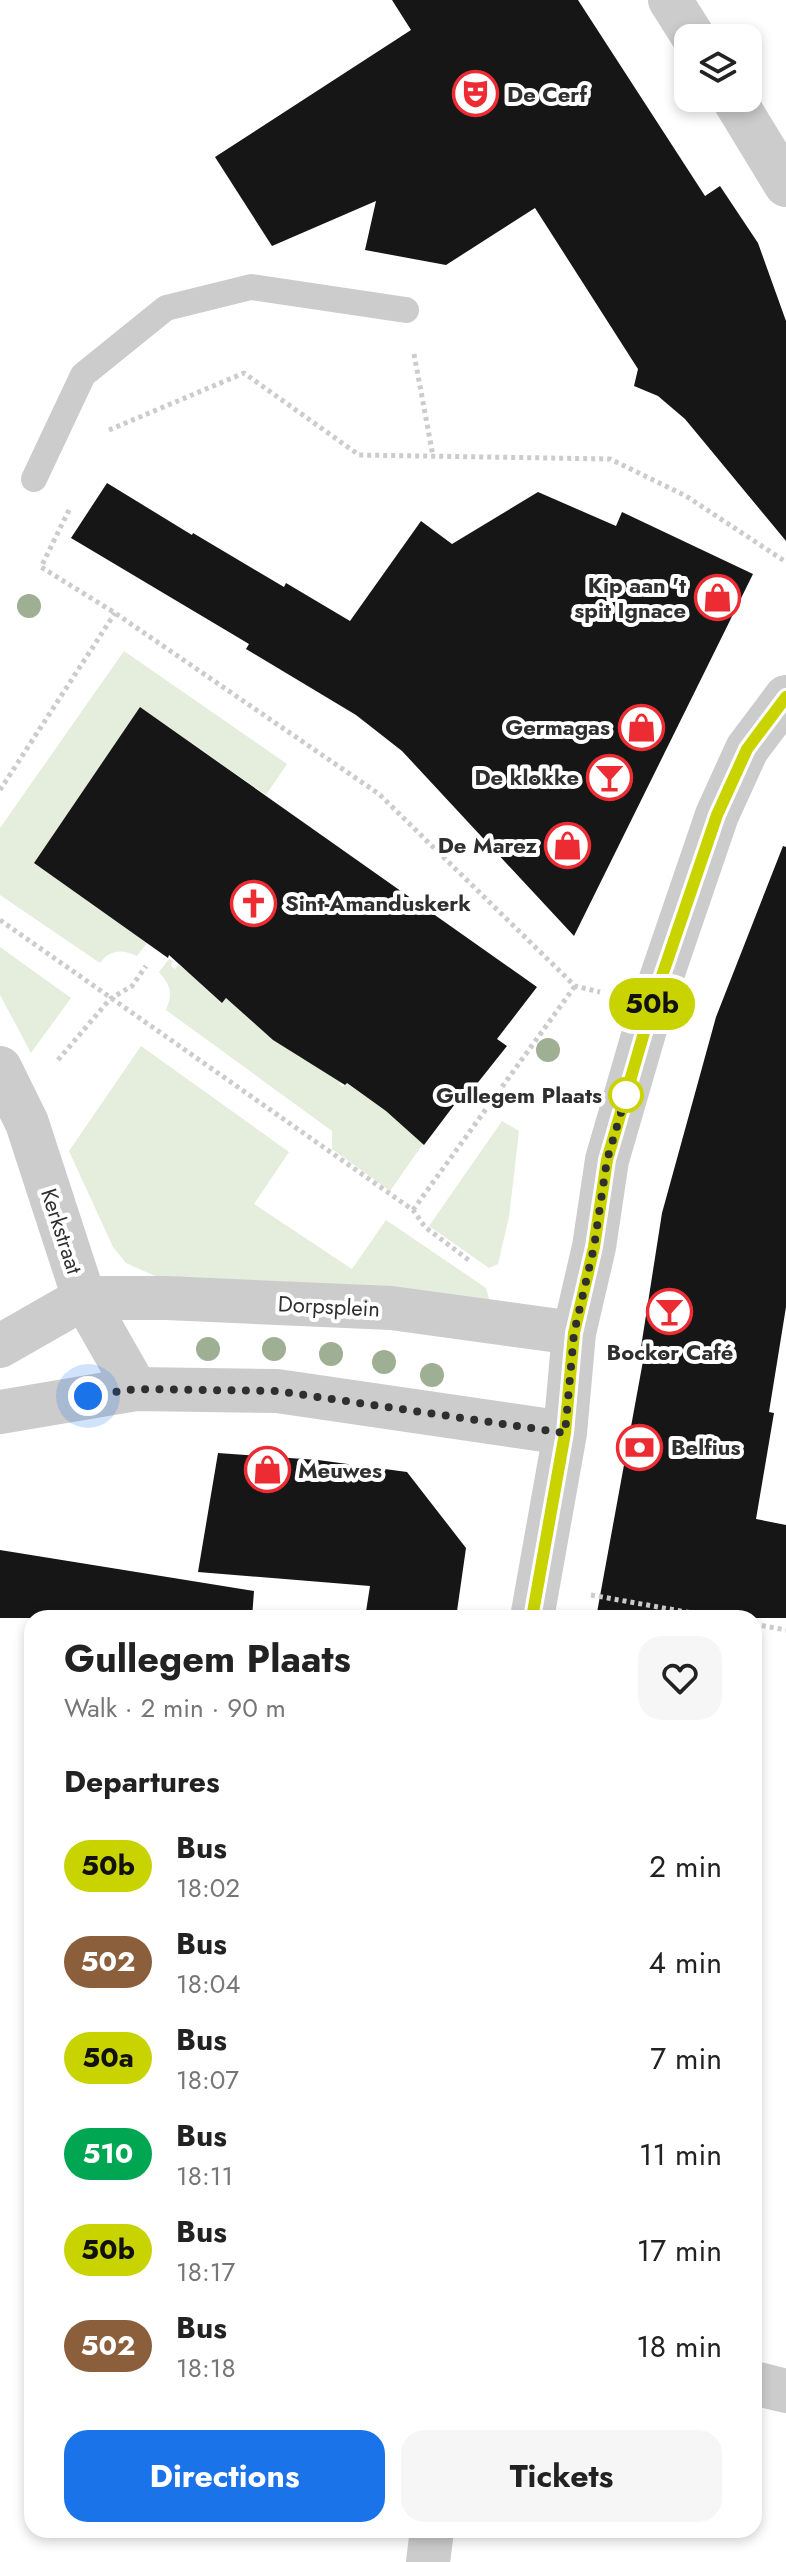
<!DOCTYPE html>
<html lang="en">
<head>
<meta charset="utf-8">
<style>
	:root { --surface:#fff; --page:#f6f6f6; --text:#222; --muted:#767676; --accent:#1a73e8 }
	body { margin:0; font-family:Jost,sans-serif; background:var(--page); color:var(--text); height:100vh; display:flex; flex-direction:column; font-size:30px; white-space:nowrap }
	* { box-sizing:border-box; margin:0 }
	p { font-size:26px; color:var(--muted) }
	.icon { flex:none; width:44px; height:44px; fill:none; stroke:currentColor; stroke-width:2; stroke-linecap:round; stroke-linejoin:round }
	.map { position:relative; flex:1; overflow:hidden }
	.panel { position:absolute; left:24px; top:1610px; width:738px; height:928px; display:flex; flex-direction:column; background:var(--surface); border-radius:24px; box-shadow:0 4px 12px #0003 }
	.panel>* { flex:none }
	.badge { padding:0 16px; border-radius:26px; font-size:28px; line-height:52px }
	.controls { position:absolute; left:674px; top:24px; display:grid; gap:16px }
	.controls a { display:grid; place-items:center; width:88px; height:88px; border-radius:16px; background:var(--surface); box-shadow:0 4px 12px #0003; font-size:40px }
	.you { position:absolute; width:40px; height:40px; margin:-20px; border:6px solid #fff; border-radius:50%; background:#1a73e8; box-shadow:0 0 0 12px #1a73e833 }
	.map>.badge { position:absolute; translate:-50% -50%; box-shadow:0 0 0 4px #fff }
	h2 { padding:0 40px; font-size:30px; line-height:72px }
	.round { display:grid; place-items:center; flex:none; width:84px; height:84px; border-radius:24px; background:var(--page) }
	.headline { display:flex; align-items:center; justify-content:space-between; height:136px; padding:0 40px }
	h1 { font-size:38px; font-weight:700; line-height:60px }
	.primary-button { display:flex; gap:16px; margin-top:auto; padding:16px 40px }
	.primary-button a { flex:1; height:92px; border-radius:24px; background:var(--accent); color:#fff; font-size:32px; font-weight:700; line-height:92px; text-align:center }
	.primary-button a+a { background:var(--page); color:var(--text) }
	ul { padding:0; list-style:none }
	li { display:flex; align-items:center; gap:24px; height:96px; padding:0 40px }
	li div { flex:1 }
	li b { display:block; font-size:30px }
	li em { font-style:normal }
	li .badge { min-width:88px; font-weight:700; text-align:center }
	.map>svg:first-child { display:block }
	.green { fill:#e5eddd }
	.building { fill:#161616 }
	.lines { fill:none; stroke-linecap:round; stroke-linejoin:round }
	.path { stroke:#ccc; stroke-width:5; stroke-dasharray:4 4; stroke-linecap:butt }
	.service { stroke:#ccc; stroke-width:26 }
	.minor { stroke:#ccc; stroke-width:44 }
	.tertiary { stroke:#ccc; stroke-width:44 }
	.tree { fill:#9faf93 }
	.line-casing { stroke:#fff; stroke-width:18 }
	.line { stroke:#c8d300; stroke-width:12 }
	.walk { stroke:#2f2f2f; stroke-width:8; stroke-dasharray:0 14.4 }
	.stop-dot { fill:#fff; stroke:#c8d300; stroke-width:4 }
	.labels { text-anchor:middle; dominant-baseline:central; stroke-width:8; stroke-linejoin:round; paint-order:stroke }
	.poi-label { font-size:22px; font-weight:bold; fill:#2f2f2f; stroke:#fff; text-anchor:start }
	.stop-label { font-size:22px; font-weight:bold; fill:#2f2f2f; stroke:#fff; text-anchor:end }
	.street-label { font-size:22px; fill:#2f2f2f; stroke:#fff }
</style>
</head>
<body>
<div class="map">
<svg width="786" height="2562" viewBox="0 0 786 2562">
	<rect width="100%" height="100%" fill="#fff"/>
	<path class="green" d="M124 651 287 764 266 795 140 707 34 863 147 943 137 956C123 949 110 949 100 963L0 895V828Z
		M0 947 71 998 31 1053 0 995Z
		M169 959 173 961 171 966 175 969 178 965 221 995 222 1003 226 998 263 1031 298 1056 303 1059 306 1055 341 1080 339 1084 343 1087 346 1083 421 1135 423 1144 390 1191 332 1149V1131L166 1010C173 993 171 986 159 972Z
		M141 1046 289 1152 254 1204 352 1269 386 1220 486 1288 491 1306 155 1276 126 1263 113 1247 69 1151Z
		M502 1121 519 1131 509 1217 498 1264 489 1268 429 1226Z"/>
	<path class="building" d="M392 0H578L705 196 720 186 758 243 786 321V541L685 419 658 396 634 386 638 369 535 208 446 265 365 250 376 201 272 246 215 157 411 30Z
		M107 483 192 535 193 533 284 587 286 583 350 621 421 521 452 544 538 492 616 526 622 512 753 574 574 936 402 751 356 715 246 649 249 644 71 538Z
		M140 707 537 987 497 1039 507 1046 468 1095 464 1092 424 1145 386 1111 347 1083 345 1085 273 1040 226 998 222 1003 169 955 168 958 34 863Z
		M783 846 786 847V1307L769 1412 774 1413 756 1519 786 1525V1618H596L643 1361 639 1360 662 1213 716 1017Z
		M218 1453 318 1460 407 1472 466 1548 456 1618H365L370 1586 198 1572Z
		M0 1550 254 1591 252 1618H0Z"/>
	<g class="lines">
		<path class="path" d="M414 354 433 456
			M109 430 244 373 359 455 610 459 686 496 786 562
			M69 510 41 567 115 613 379 794 575 986 600 992
			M0 790 115 613
			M0 920 413 1210 425 1227 470 1261
			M58 1060 110 999 132 986 146 966
			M413 1210 575 986
			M591 1595 720 1618
			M754 1624 786 1630"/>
		<path class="service" d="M34 479 83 375 166 308 251 287 406 310"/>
		<path class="minor" d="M0 1068 27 1123 84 1298 136 1389
			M754 2383 786 2391"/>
		<path class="tertiary" d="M670 0 694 38
			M733 98 786 185
			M0 1346 84 1298H166L391 1308 574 1333
			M0 1412 136 1389 277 1391 565 1433
			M532 1618 565 1433 574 1333 594 1247 607 1160 652 1005 717 815 747 749 786 697
			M428 2562 432 2530"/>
	</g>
	<g class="tree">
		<circle cx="29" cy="606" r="12"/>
		<circle cx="548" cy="1050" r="12"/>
		<circle cx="208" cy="1349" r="12"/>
		<circle cx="274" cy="1349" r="12"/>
		<circle cx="331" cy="1354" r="12"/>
		<circle cx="384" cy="1362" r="12"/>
		<circle cx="432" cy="1375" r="12"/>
	</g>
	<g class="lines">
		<defs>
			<path id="line" d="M532 1618 565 1433 574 1333 594 1247 607 1160 652 1005 717 815 747 749 786 697"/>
		</defs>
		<use href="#line" class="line-casing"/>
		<use href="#line" class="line"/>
		<path class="walk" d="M88 1396 136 1389 277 1391 565 1433 574 1333 594 1247 607 1160 630 1082 626 1095"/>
	</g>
	<defs>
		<symbol id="theatre-ring" viewBox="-11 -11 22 22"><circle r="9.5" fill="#fff" stroke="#ed2b32" stroke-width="1.5"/><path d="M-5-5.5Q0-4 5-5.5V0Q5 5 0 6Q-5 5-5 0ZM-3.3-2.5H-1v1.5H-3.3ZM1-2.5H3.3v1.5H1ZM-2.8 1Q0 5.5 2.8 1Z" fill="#ed2b32"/></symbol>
		<symbol id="shop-ring" viewBox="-11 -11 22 22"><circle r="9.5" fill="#fff" stroke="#ed2b32" stroke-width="1.5"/><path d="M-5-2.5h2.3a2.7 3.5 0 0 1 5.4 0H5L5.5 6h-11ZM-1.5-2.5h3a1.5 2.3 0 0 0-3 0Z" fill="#ed2b32"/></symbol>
		<symbol id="bar-ring" viewBox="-11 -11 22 22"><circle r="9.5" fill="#fff" stroke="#ed2b32" stroke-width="1.5"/><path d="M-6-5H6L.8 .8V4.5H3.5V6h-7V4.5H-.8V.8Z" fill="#ed2b32"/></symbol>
		<symbol id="church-ring" viewBox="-11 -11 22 22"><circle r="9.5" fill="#fff" stroke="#ed2b32" stroke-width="1.5"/><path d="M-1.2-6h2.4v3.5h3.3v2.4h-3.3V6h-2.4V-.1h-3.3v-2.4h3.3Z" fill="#ed2b32"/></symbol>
		<symbol id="bank-ring" viewBox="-11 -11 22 22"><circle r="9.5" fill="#fff" stroke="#ed2b32" stroke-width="1.5"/><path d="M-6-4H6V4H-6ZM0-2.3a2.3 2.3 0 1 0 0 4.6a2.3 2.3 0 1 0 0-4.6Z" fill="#ed2b32"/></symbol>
	</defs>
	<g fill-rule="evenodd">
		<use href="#theatre-ring" x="450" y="68" width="51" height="51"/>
		<use href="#shop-ring" x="692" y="572" width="51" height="51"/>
		<use href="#shop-ring" x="616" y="702" width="51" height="51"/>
		<use href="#bar-ring" x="584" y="752" width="51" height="51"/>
		<use href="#shop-ring" x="542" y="820" width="51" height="51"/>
		<use href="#church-ring" x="228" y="878" width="51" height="51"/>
		<use href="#bar-ring" x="644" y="1286" width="51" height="51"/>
		<use href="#bank-ring" x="614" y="1422" width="51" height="51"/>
		<use href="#shop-ring" x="242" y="1444" width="51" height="51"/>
	</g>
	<circle class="stop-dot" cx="626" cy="1095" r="16"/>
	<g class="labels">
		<g class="poi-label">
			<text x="507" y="94">De Cerf</text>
			<text x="686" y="585" text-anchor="end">Kip aan 't<tspan x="686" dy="25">spit Ignace</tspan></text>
			<text x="610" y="727" text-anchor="end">Germagas</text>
			<text x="579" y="777" text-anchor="end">De klokke</text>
			<text x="537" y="845" text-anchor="end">De Marez</text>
			<text x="285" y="903">Sint-Amanduskerk</text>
			<text x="670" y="1352" text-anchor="middle">Bockor Café</text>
			<text x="671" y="1447">Belfius</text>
			<text x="298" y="1470">Meuwes</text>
		</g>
		<g class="stop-label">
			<text x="602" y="1095">Gullegem Plaats</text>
		</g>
		<g class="street-label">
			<text transform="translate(62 1231) rotate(72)">Kerkstraat</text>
			<text transform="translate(329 1306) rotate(3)">Dorpsplein</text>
		</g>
	</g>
</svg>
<div class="controls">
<a><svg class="icon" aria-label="layers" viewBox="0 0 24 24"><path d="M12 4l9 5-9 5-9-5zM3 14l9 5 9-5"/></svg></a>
</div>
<div class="you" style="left:88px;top:1396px"></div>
<b class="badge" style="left:652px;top:1004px;background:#c8d300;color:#111">50b</b>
<section class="panel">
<div class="headline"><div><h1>Gullegem Plaats</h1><p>Walk · 2 min · 90 m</p></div><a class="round"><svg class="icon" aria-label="heart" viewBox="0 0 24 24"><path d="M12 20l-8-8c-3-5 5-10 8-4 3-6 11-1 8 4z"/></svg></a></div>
<h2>Departures</h2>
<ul>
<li><span class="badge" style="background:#c8d300;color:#111">50b</span><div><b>Bus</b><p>18:02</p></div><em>2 min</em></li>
<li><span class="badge" style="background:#8b5e3c;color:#fff">502</span><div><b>Bus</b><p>18:04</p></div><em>4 min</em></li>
<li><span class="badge" style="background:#c8d300;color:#111">50a</span><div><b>Bus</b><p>18:07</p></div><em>7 min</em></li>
<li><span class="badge" style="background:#00a651;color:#fff">510</span><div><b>Bus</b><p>18:11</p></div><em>11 min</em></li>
<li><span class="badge" style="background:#c8d300;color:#111">50b</span><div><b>Bus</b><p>18:17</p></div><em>17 min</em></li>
<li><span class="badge" style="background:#8b5e3c;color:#fff">502</span><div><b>Bus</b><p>18:18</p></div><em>18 min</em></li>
</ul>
<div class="primary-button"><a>Directions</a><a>Tickets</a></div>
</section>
</div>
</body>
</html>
